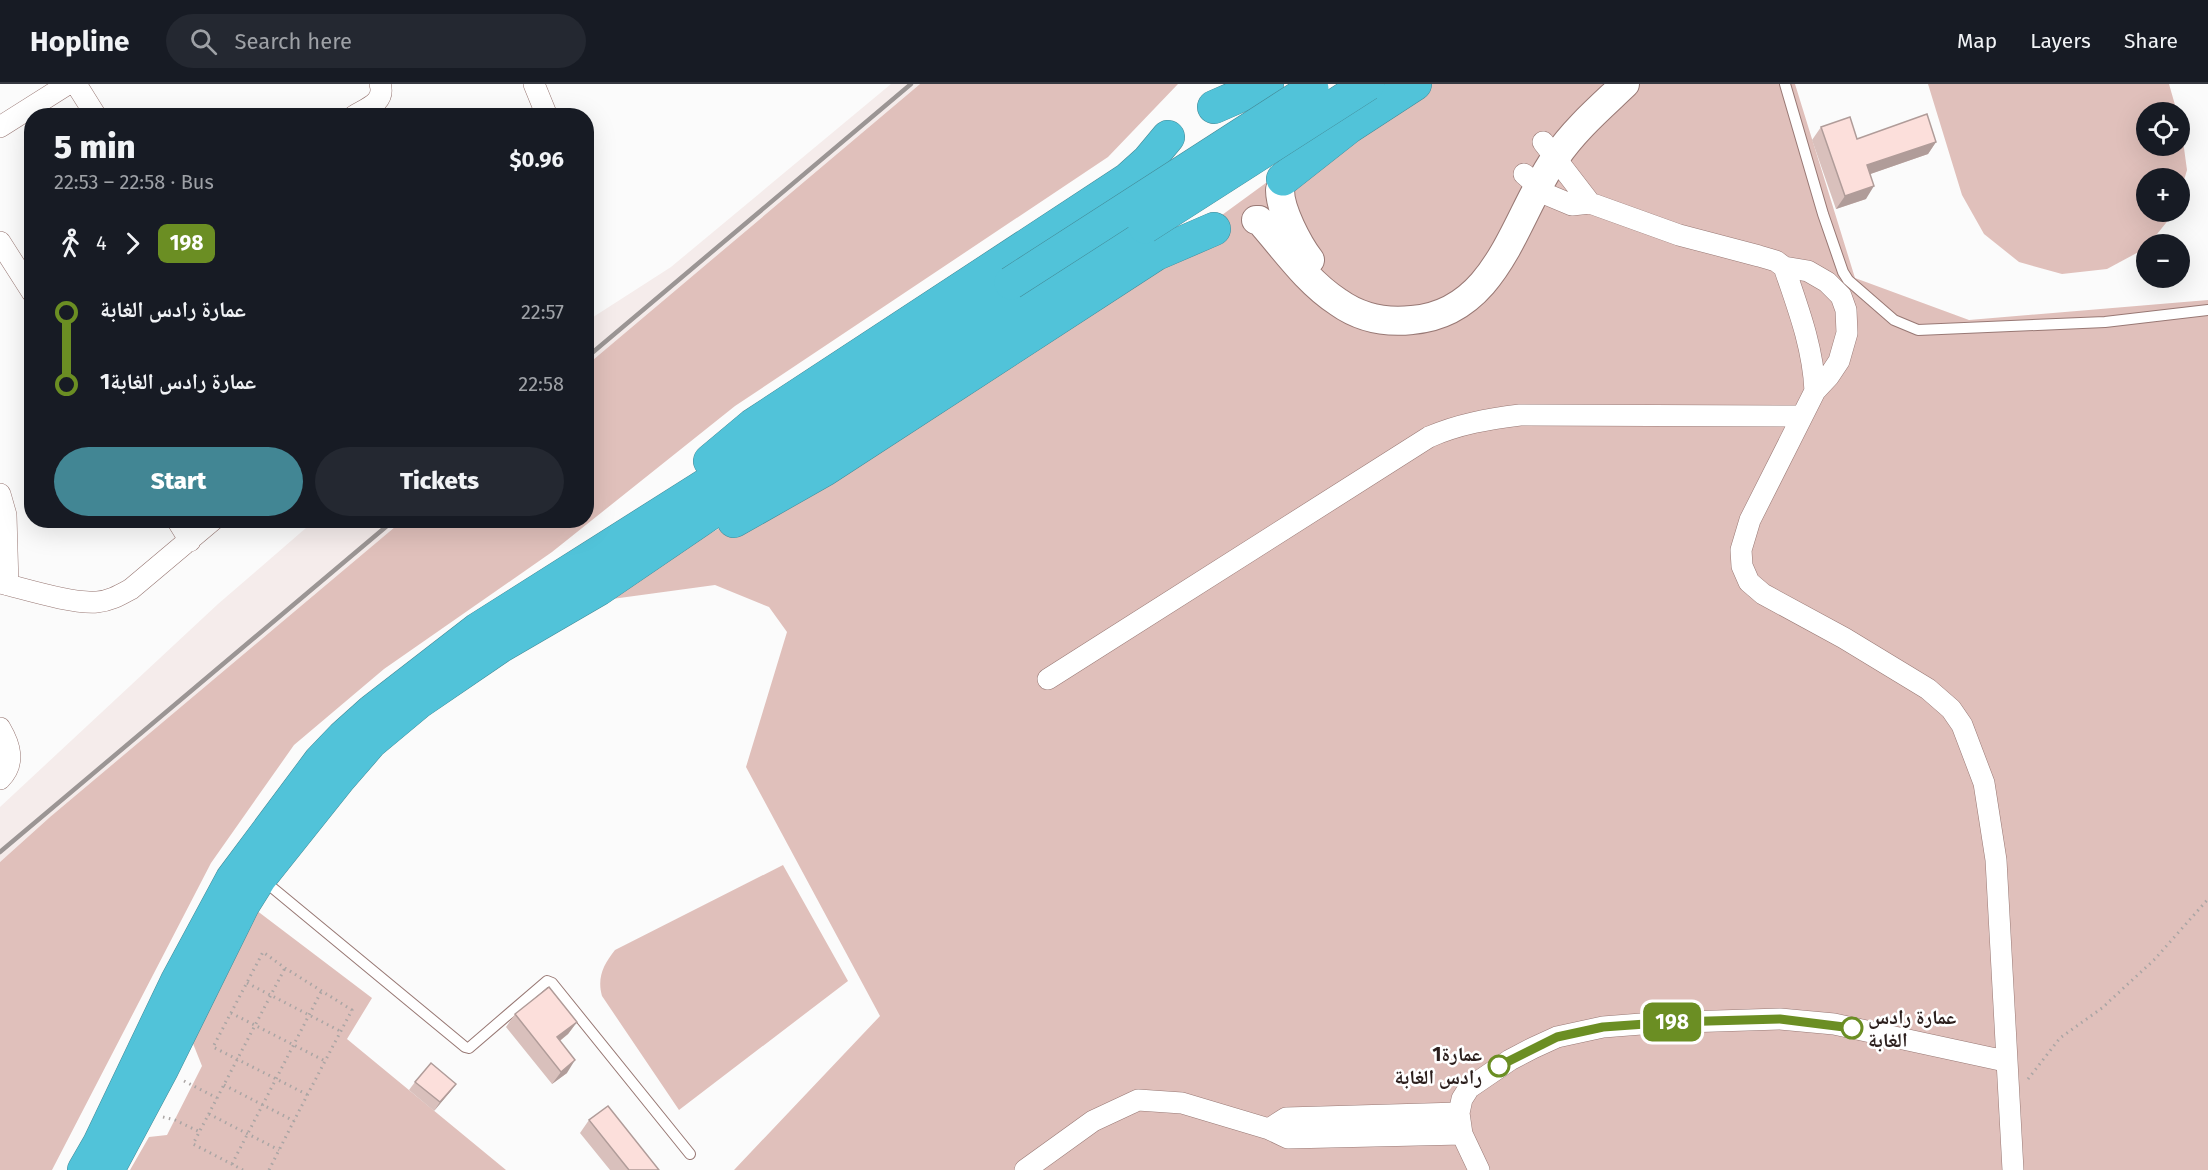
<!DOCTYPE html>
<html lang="en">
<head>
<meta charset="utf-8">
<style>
	:root { --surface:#171b24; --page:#242831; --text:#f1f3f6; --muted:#9ea1a6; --line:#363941; --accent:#428694 }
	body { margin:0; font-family:"Fira Sans","Noto Naskh Arabic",sans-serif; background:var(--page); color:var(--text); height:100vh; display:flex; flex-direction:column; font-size:22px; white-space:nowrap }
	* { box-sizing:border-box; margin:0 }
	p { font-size:20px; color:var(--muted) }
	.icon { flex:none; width:33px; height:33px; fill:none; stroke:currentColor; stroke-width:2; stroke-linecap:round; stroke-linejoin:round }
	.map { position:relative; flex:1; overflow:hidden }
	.side { position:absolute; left:24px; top:24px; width:570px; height:420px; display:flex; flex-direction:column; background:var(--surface); border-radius:24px; box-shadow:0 6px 24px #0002 }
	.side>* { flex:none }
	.badge { padding:0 12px; border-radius:9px; font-size:21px; line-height:39px }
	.tools { position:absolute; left:2136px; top:18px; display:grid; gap:12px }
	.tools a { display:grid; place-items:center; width:54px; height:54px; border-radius:50%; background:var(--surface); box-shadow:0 6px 24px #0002; font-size:30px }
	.map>.badge { position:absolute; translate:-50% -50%; box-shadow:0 0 0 3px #fff }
	.legs { display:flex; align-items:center; gap:9px; height:66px; padding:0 30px; font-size:20px }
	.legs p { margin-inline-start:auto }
	.headline { display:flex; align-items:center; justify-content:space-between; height:102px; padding:0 30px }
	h1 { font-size:33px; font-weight:800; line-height:45px }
	.cta { display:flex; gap:12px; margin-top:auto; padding:12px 30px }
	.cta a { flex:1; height:69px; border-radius:36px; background:var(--accent); color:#fff; font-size:24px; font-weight:800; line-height:69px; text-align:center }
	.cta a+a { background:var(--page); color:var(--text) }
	ul { padding:0 30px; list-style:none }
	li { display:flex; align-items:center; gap:21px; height:72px; font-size:22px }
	li i { display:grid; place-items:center; width:9px; height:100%; margin:0 8px; background:currentColor }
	li i::after { content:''; width:15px; height:15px; margin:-8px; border:4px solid; border-radius:50%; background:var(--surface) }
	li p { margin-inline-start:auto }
	li:first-child i { background:linear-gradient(#0000 50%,currentColor 0) }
	li:last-child i { background:linear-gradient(currentColor 50%,#0000 0) }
	header { display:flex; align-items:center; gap:36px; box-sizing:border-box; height:84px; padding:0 30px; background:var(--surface); border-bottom:2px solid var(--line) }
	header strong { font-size:28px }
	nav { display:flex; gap:33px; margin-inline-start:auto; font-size:21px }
	.search { width:420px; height:54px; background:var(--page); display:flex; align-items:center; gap:15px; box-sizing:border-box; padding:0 21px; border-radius:33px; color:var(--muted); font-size:22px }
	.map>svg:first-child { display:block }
	.built { fill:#f5eceb }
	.green { fill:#e0c0bb }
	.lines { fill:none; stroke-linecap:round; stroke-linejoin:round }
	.lane-casing { stroke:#987874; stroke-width:12 }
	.street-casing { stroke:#987874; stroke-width:22 }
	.secondary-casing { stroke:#987874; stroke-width:30 }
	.highway-casing { stroke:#448a97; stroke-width:34 }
	.path { stroke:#aaa5a4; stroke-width:3; stroke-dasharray:1.5 4.5; stroke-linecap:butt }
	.lane { stroke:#fff; stroke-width:10 }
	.street { stroke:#fff; stroke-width:21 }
	.secondary { stroke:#fff; stroke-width:28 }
	.highway { stroke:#51c3d9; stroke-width:33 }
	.rail { stroke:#9b9594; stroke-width:4.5 }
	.highway-bridge-casing { stroke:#448a97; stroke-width:34; stroke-linecap:butt }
	.highway-bridge { stroke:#51c3d9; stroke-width:33 }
	.wall { fill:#d9c0bc }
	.shaded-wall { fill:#b09c99 }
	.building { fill:#fcdfdb; stroke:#b09c99; stroke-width:1.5 }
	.line-1-casing { stroke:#fff; stroke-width:14 }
	.line-1 { stroke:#6b8e23; stroke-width:9 }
	.stop-1-dot { fill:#fff; stroke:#6b8e23; stroke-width:3 }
	.labels { text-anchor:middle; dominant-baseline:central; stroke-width:5; stroke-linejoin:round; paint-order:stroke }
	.stop-label { font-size:20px; font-weight:bold; fill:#2c1f1d; stroke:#fff; text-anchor:start }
</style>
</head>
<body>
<header>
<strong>Hopline</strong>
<div class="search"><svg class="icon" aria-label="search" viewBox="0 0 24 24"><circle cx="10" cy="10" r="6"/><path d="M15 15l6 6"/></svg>Search here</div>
<nav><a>Map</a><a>Layers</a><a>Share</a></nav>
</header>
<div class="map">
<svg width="2208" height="1086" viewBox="0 0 2208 1086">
	<rect width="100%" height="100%" fill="#fbfbfb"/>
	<path class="built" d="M891 0H920L587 281V237L671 183Z
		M314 437H402L50 733 0 778V723L218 520Z"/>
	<path class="green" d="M920 0H1178L1108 73 735 322 552 468 384 585 294 661 211 779 52 1086H0V778L50 733 402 437 586 436 587 281Z
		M1401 0H1795L1855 194 1969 236 2208 216V1086H734L880 932 746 683 787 548 769 523 715 501 590 518 790 404 1222 131Z
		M1928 0H2169L2177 28H2146V62H2180V35L2187 86 2180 110V94H2146V128L2174 129 2149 160H2146V164L2107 185 2062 190 2019 178 1984 150 1962 111Z
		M783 781 848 897 679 1026 602 912C597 894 603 881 615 866Z
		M252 823 372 914 347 955 506 1086H130L149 1053 167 1051 202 982 190 952Z"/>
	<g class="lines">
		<defs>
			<path id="lane" d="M1785 0 1823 130 1843 188 1848 196 1894 236 1918 246 2105 238 2208 226
				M263 796 465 963 469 964 547 897 552 899 690 1070"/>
			<path id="street" d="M76 0 96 32
				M534 0 547 32
				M354 32C367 24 386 18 380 0
				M0 43 68 0
				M1543 58 1590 119
				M1524 90 1548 111 1572 121 1590 119 1679 151 1759 172 1776 177 1784 183 1808 187 1827 198 1841 212 1846 226 1847 249 1839 277 1829 292 1815 307 1750 436 1741 466 1742 482 1749 498 1763 510 1844 554 1928 605 1951 625 1962 641 1984 699 1996 776 2013 1086
				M0 158 32 208
				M1784 183C1798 224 1813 263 1815 307
				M0 410 6 431 8 501
				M177 436 190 457
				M0 499C25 505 72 520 97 518 110 517 120 511 131 505L213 436
				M1048 595 1429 353C1459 340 1488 335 1520 331L1800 332
				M0 644C10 661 16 679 0 695
				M1269 1045 1286 1034 1459 1029
				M1025 1086 1093 1037 1138 1016 1182 1019 1269 1045 1288 1054 1462 1050
				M1479 1086 1462 1050 1459 1029 1462 1015 1469 1004 1510 976 1533 964 1557 953 1603 943 1654 939 1780 935 1834 940 2005 977"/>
			<path id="secondary" d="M1280 106C1280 126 1298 160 1310 176
				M1256 136H1259C1284 164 1306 197 1338 218 1359 233 1385 239 1412 236 1499 229 1514 132 1556 73 1575 45 1601 23 1625 0"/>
			<path id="highway" d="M1214 23 1267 0
				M1283 95 1349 43 1415 0
				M710 377 753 341 1128 95 1148 77 1168 53
				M734 437 824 386 1156 170 1214 145
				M84 1086 99 1060 177 897 232 795 320 677 343 653 372 627 478 545 810 335 1011 199
				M108 1086 162 985 243 821 260 794 339 695 371 658 419 618 501 562 599 505 822 353 969 261 1145 143"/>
		</defs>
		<use href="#lane" class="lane-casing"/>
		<use href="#street" class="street-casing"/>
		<use href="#secondary" class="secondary-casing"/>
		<use href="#highway" class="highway-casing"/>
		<path class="path" d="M247 899 340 947
			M231 929 325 977
			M2028 995 2060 954 2102 924 2155 875 2208 815
			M184 997 217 1014
			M224 1001 294 1037
			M209 1030 279 1066
			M163 1033 175 1036 200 1048
			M232 1080 322 906
			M243 1086 193 1060 285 884
			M269 1086C296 1032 324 979 352 926L285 884 263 868 213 963 308 1011"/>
		<use href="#lane" class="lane"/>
		<use href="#street" class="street"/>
		<use href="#secondary" class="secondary"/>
		<use href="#highway" class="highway"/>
		<path class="rail" d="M586 274 911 0
			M0 768 394 436"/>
		<defs>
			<path id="highway-bridge" d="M1145 143 1368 0
				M1011 199 1312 5"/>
		</defs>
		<use href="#highway-bridge" class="highway-bridge-casing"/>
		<use href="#highway-bridge" class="highway-bridge"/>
	</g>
	<path class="wall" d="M1821 43 1857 55 1936 58 1928 70 1870 90 1866 115 1836 125 1812 56Z
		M515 930 577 938 568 950 560 957 567 989 552 1000 506 943Z
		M415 998 456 1000 434 1027 409 1006Z
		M589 1036 659 1086H610L580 1049Z"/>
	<path class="shaded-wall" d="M1936 58 1928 70 1859 94 1867 81Z
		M1874 102 1866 115 1836 125 1845 112Z
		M577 938 568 950 548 966 557 953Z
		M575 976 567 989 552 1000 561 988Z
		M456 1000 450 1008 434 1027 440 1018Z"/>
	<path class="building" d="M1927 30 1936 58 1867 81 1874 102 1845 112 1821 43 1850 33 1857 55Z
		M549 903 577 938 557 953 575 976 561 988 515 930Z
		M431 979 456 1000 440 1018 415 998Z
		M608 1022 659 1086H629L589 1036Z"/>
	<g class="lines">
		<defs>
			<path id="line-1" d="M1499 982 1557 953 1603 943 1674 938 1780 935 1852 944"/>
		</defs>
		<use href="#line-1" class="line-1-casing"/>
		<use href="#line-1" class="line-1"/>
	</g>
	<g class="stop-1-dot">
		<circle cx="1852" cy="944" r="10"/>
		<circle cx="1499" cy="982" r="10"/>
	</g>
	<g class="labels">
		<g class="stop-label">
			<text x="1868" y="933">عمارة رادس<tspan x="1868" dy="23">الغابة</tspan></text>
			<text x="1482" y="970" text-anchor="end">1عمارة<tspan x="1482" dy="23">رادس الغابة</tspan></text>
		</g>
	</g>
</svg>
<div class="tools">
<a><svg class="icon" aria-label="locate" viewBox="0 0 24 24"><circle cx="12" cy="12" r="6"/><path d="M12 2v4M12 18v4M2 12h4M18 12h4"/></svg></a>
<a>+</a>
<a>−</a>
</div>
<b class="badge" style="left:1672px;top:938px;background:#6b8e23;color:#fff">198</b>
<section class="side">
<div class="headline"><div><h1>5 min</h1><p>22:53 – 22:58 · Bus</p></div><b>$0.96</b></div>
<div class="legs"><svg class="icon" aria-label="walk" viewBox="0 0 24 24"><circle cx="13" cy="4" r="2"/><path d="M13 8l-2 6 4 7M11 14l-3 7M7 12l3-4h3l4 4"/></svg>4<svg class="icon" aria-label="forward" viewBox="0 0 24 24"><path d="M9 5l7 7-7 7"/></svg><b class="badge" style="background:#6b8e23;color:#fff">198</b></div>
<ul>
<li><i style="color:#6b8e23"></i><b>عمارة رادس الغابة</b><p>22:57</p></li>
<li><i style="color:#6b8e23"></i><b>1عمارة رادس الغابة</b><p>22:58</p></li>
</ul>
<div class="cta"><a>Start</a><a>Tickets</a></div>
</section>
</div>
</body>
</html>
